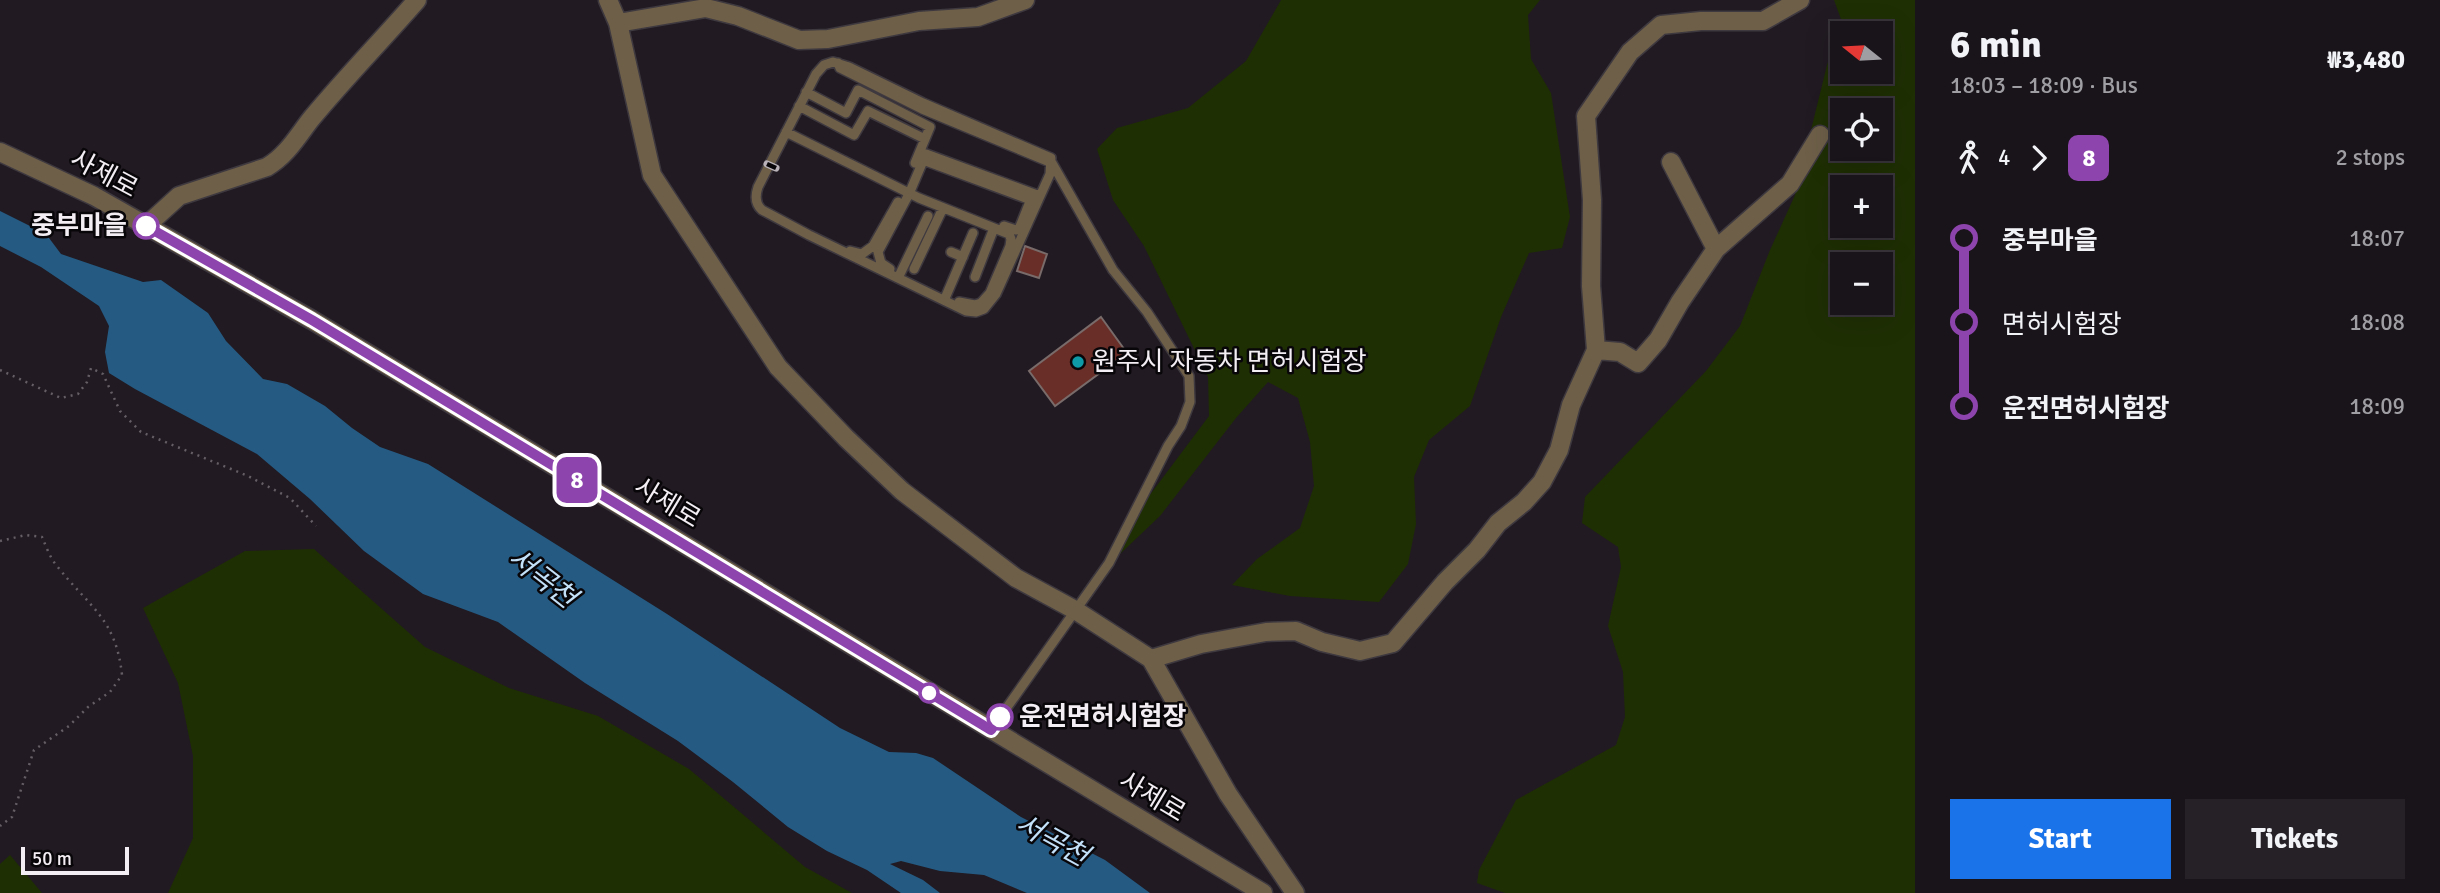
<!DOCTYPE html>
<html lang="en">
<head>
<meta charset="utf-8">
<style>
	:root { --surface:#19141a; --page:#262127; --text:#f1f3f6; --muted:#9f9ea2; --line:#373339; --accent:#1a73e8 }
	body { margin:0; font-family:Signika,"Noto Sans KR",sans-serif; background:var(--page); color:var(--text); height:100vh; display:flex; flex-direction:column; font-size:26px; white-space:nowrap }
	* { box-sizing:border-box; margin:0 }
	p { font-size:23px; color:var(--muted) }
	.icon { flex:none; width:38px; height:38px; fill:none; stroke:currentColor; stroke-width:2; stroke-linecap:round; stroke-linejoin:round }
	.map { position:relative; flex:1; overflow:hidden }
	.panel { display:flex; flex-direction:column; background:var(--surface); width:525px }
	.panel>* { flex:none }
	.badge { padding:0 14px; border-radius:10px; font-size:24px; line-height:46px }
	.needle { width:46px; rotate:288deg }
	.controls { position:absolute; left:1830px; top:21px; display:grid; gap:14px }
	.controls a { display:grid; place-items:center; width:63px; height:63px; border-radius:0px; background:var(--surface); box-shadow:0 7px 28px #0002,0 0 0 2px var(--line); font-size:35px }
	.scale { position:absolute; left:21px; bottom:18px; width:108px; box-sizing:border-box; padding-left:7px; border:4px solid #f3eef3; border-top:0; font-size:19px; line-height:24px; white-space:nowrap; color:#f3eef3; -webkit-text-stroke:5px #090609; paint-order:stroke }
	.map>.badge { position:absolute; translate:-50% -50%; box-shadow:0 0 0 4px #fff }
	.legs { display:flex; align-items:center; gap:10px; height:77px; padding:0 35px; font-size:23px }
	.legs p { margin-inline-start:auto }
	.headline { display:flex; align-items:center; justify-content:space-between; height:119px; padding:0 35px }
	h1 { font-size:38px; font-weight:700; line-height:52px }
	.button { display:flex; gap:14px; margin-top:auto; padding:14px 35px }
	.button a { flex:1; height:80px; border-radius:0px; background:var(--accent); color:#fff; font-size:28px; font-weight:700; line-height:80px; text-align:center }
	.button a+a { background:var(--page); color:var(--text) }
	ul { padding:0 35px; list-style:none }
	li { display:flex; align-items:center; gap:24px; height:84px; font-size:26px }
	li i { display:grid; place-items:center; width:10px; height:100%; margin:0 9px; background:currentColor }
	li i::after { content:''; width:18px; height:18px; margin:-9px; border:5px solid; border-radius:50%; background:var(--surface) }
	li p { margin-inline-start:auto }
	li:first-child i { background:linear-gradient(#0000 50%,currentColor 0) }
	li:last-child i { background:linear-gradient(currentColor 50%,#0000 0) }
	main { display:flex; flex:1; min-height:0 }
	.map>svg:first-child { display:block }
	.green { fill:#1f2f04; fill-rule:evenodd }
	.water { fill:#255b83 }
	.building { fill:#692e28; stroke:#786b69; stroke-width:2 }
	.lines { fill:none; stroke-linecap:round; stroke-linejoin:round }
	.service-casing { stroke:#3e383f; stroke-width:12 }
	.minor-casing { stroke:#3e383f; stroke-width:21 }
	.tertiary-casing { stroke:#3e383f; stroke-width:21 }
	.path { stroke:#655e65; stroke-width:2.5; stroke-dasharray:2 5; stroke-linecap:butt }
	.service { stroke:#6d5f48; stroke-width:9 }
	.minor { stroke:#6d5f48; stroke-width:18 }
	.tertiary { stroke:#6d5f48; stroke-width:18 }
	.rail-casing { stroke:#b9b3b9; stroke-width:7 }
	.rail { stroke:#090609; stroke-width:4.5; stroke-dasharray:13; stroke-linecap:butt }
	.line-1-casing { stroke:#fff; stroke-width:16 }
	.line-1 { stroke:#8e44ad; stroke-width:10 }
	.stop-1-dot { fill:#fff; stroke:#8e44ad; stroke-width:3.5 }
	.culture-dot { fill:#0f9aa8; stroke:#090609; stroke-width:2.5 }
	.labels { text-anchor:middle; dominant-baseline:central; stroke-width:5; stroke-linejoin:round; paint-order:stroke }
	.street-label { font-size:26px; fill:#f3eef3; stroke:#090609 }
	.stop-label { font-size:26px; font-weight:bold; fill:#f3eef3; stroke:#090609; text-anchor:end }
	.poi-label { font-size:26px; fill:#f3eef3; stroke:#090609; text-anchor:start }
	.water-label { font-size:28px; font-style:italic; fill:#c4e1fa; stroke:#090609 }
</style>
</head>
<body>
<main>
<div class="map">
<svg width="1915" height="893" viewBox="0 0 1915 893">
	<rect width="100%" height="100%" fill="#211a22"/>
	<path class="green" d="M1281 0H1540L1528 15 1531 59 1551 93 1570 217 1562 248 1529 253 1501 317 1470 406 1429 440 1414 477 1416 524 1408 564 1379 602 1290 596 1232 585 1257 559 1300 528 1314 486 1310 442 1298 398 1268 382 1236 418 1160 516 1120 554 1134 516 1209 416 1208 377 1144 246 1113 200 1097 149 1117 128 1188 108 1246 61Z
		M1834 0H1915V893H1505L1477 883 1479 870 1516 800 1616 745 1625 717 1623 672 1608 626 1621 567 1618 547 1582 523 1585 497 1706 371 1740 326 1770 250 1795 195 1827 65 1842 22ZM1843 33H1881V72H1843ZM1843 110H1881V149H1843ZM1843 187H1881V226H1843ZM1843 264H1881V303H1843Z
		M314 549 425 647 509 688 598 716 689 769 805 867 852 893H168L193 838V756L178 683 143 608 245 551Z
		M10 855 42 893H0V864Z"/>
	<path class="water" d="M0 211 46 234 61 254 143 282 161 280 208 313 226 341 263 379 287 384 325 406 352 428 380 447 428 464 667 614 840 728 889 752 916 753 933 758 1021 817 1105 860 1150 893H1027L984 875 940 871 901 861 890 864 923 880 940 893H901L867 870 827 851 788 827 733 782 678 741 585 683 498 622 423 594 364 551 310 499 257 454 135 389 109 373 105 352 109 326 99 306 41 267 0 246Z"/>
	<path class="building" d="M1025 246 1047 254 1039 278 1017 271Z
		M1101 317 1127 353 1055 406 1029 371Z"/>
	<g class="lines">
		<defs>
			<path id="service" d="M833 62 849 67 923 103 1051 158 1050 174 996 294 984 309 976 312 966 311 809 235 762 210C755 204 755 196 758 187L816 74 824 65Z
				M838 63 840 68 922 109 1052 163 1113 270 1147 312 1189 376 1190 402 1181 426 1168 446 1109 563 991 730
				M806 92 846 113 858 90 930 127 925 139
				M799 106 854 135 868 111 925 139 915 163
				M786 132 919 198 1009 234 1011 239 1010 246 990 293 981 303 975 305 959 302
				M923 160 1036 202
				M1004 226 1016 230 1019 229 1033 194
				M850 251 862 254 873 246 898 202
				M951 252 963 257
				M890 269 881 263 878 252 909 194 926 154 1040 196
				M914 269 943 208
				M900 274 928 216
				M975 277 994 228
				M946 296 973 233"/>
			<path id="minor" d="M608 0 618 23 652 175 778 367 846 438 902 491 1016 578 1075 610 1151 659 1228 794 1295 893
				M618 23 706 8 738 16 799 40 828 39 919 21 978 17 1025 0
				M1671 162 1716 249
				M146 226 179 196 267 167C287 155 297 137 311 119 345 78 382 40 417 0
				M1596 350 1620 352 1638 363 1658 340 1680 302 1716 249 1790 184 1820 135
				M1151 659 1201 644 1266 632 1296 631 1322 642 1360 651 1393 643 1445 582 1477 550 1498 523 1524 502 1542 482 1559 450 1571 405 1596 350 1591 286 1592 200 1586 116 1630 52 1661 25 1701 21H1763L1800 0"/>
			<path id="tertiary" d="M0 152 94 196 312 320 1263 893"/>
		</defs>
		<use href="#service" class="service-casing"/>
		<use href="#minor" class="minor-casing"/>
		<use href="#tertiary" class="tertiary-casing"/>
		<path class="path" d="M0 370 61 398 78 394 87 382 91 368 103 374 120 411 141 432 248 476 290 498 316 526
			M0 541 26 535 42 537C46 546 50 558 57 566 89 607 116 618 122 675L110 692 88 707 69 726 34 750 12 817 0 826"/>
		<use href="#service" class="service"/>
		<use href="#minor" class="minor"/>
		<use href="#tertiary" class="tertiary"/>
		<defs>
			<path id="rail" d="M767 164 776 168"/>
		</defs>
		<use href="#rail" class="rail-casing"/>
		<use href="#rail" class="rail"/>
	</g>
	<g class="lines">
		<defs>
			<path id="line-1" d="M146 226 312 320 991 730 1000 717"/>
		</defs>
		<use href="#line-1" class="line-1-casing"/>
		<use href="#line-1" class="line-1"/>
	</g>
	<g class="stop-1-dot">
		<circle cx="146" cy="226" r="12"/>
		<circle cx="929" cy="693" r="9"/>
		<circle cx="1000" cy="717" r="12"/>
	</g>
	<circle class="culture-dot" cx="1078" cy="362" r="7"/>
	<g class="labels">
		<g class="street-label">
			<text transform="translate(104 174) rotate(28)">사제로</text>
			<text transform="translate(667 503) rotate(31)">사제로</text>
			<text transform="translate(1152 797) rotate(31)">사제로</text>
		</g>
		<g class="stop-label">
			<text x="127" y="226">중부마을</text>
			<text x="1019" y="717" text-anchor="start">운전면허시험장</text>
		</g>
		<g class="poi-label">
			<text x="1092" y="362">원주시 자동차 면허시험장</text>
		</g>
		<g class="water-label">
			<text transform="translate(542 578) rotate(38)">서곡천</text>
			<text transform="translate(1052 840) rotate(29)">서곡천</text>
		</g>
	</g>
</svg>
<div class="controls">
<a><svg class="needle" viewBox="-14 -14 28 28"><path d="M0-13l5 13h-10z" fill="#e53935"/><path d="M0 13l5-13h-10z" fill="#9f9ea2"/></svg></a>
<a><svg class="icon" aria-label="locate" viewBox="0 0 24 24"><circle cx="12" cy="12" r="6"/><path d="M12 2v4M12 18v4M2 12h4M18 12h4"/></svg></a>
<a>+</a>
<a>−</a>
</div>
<div class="scale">50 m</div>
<b class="badge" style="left:577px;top:480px;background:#8e44ad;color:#fff">8</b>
</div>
<section class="panel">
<div class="headline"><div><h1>6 min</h1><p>18:03 – 18:09 · Bus</p></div><b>₩3,480</b></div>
<div class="legs"><svg class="icon" aria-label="walk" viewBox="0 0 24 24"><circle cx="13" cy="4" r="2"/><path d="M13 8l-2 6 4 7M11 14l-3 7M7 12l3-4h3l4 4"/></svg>4<svg class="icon" aria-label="forward" viewBox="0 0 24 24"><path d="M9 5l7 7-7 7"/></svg><b class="badge" style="background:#8e44ad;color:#fff">8</b><p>2 stops</p></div>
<ul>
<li><i style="color:#8e44ad"></i><b>중부마을</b><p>18:07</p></li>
<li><i style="color:#8e44ad"></i><span>면허시험장</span><p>18:08</p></li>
<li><i style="color:#8e44ad"></i><b>운전면허시험장</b><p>18:09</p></li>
</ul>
<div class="button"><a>Start</a><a>Tickets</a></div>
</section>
</main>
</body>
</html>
